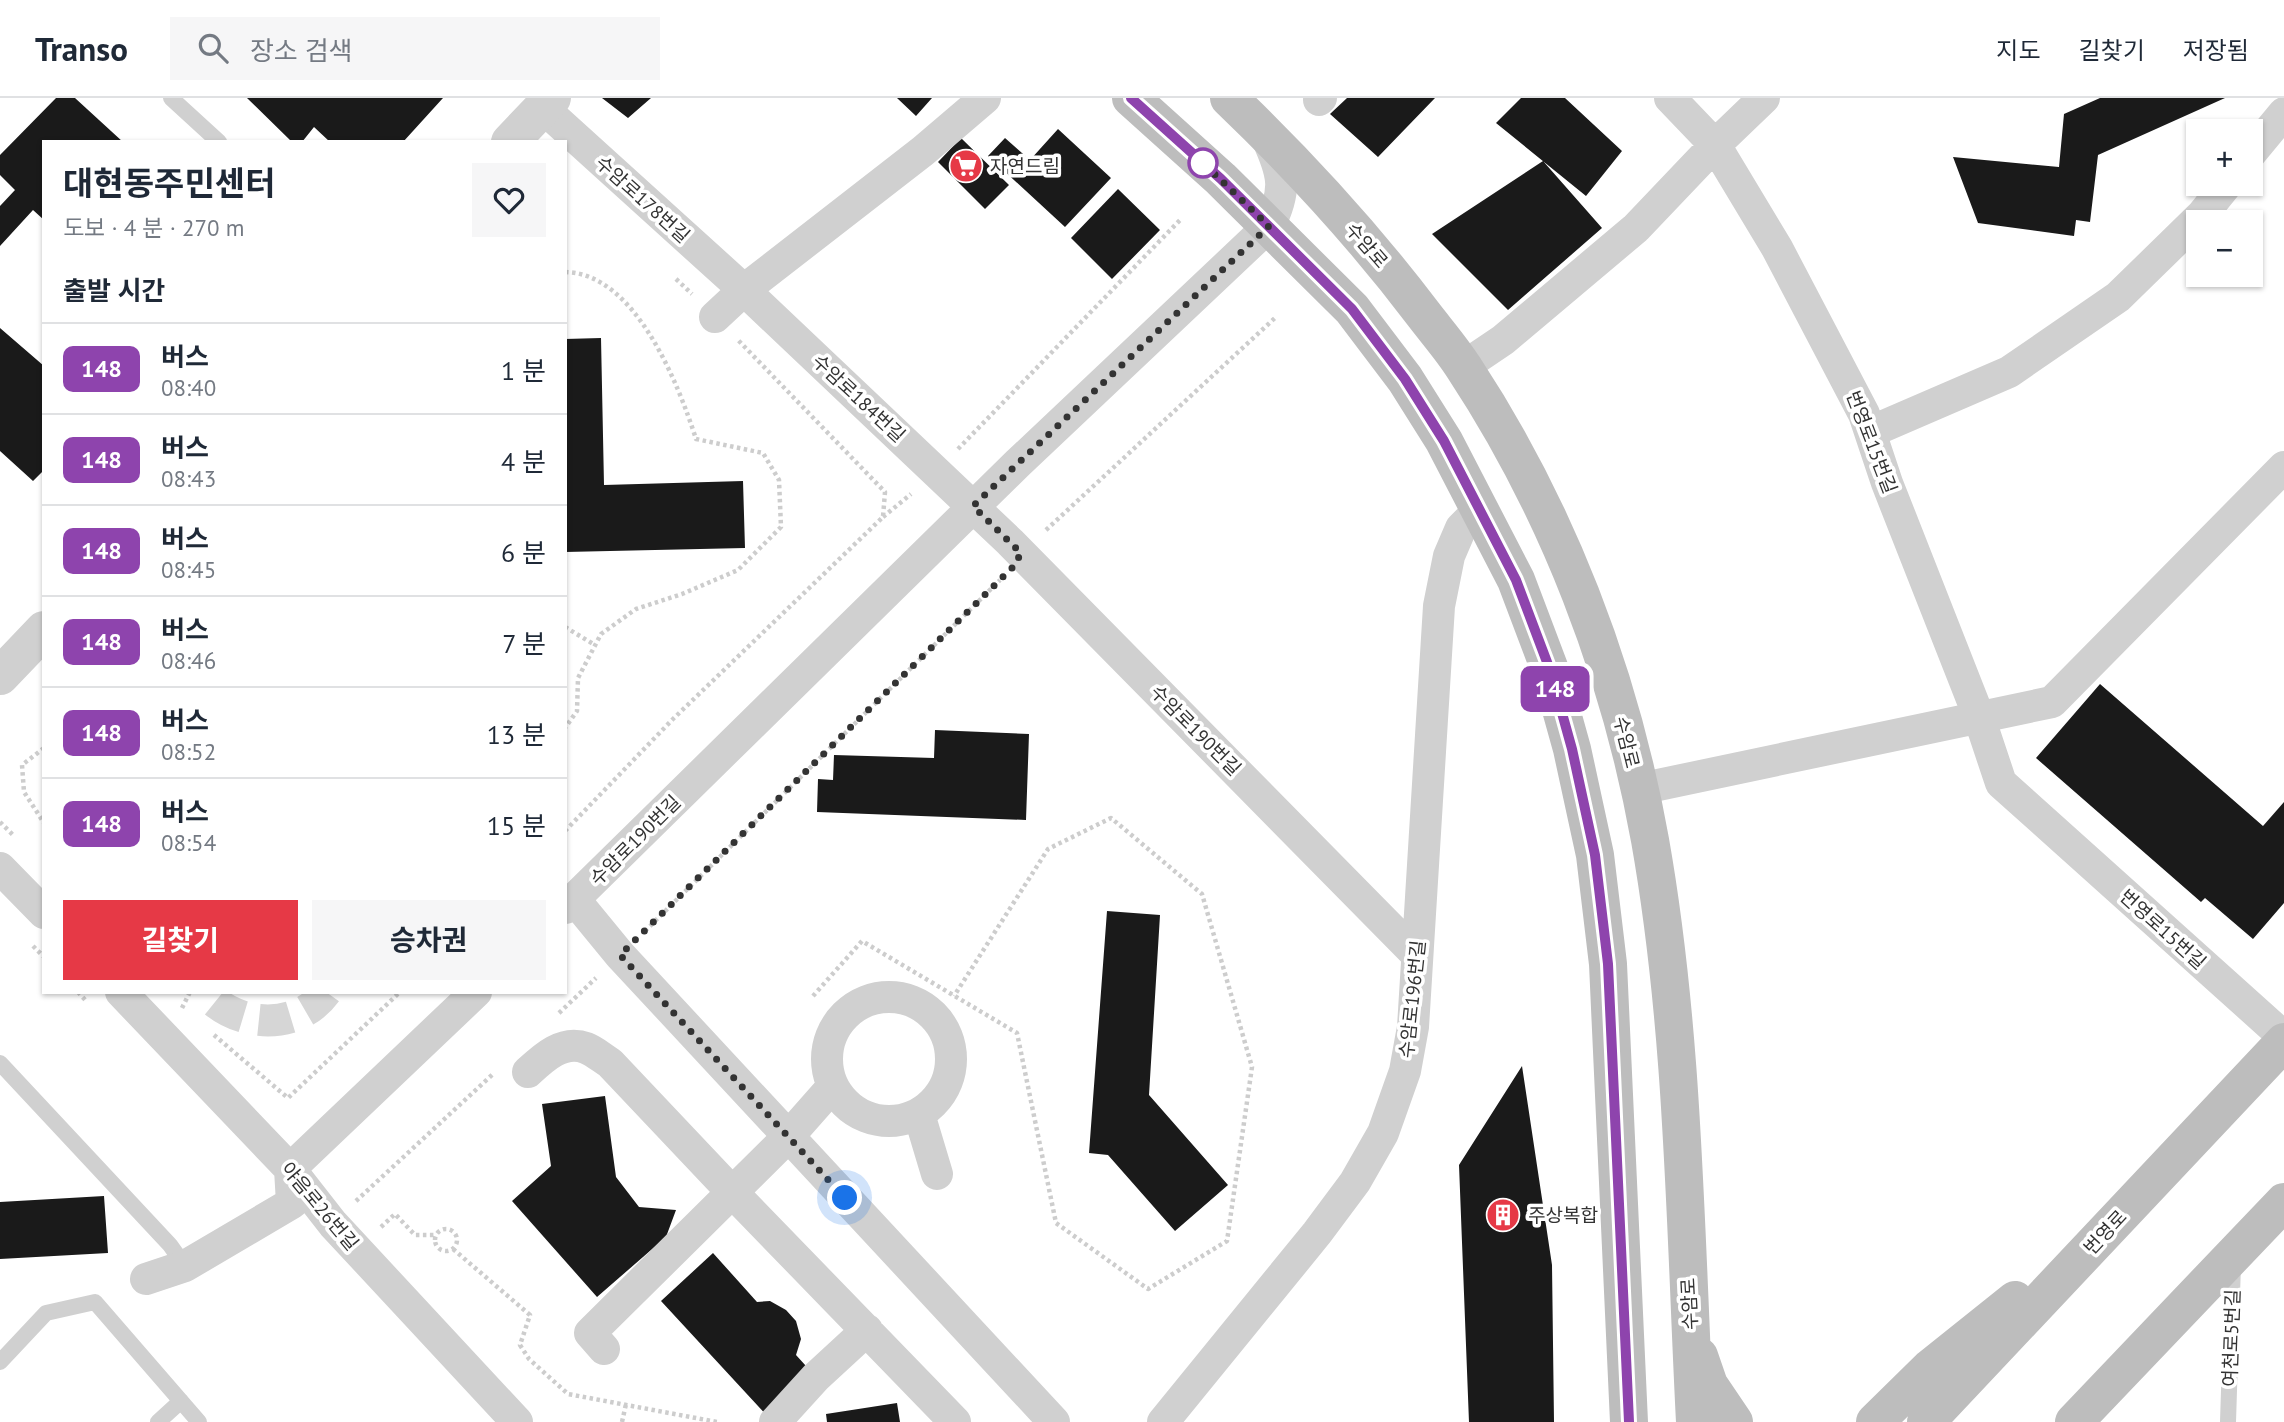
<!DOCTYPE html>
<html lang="ko">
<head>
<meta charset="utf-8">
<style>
	:root { --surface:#fff; --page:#f6f6f7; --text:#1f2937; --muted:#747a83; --line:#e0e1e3; --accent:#e63946 }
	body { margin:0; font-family:"PT Sans","Noto Sans KR",sans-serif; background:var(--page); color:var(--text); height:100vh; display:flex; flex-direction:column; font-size:26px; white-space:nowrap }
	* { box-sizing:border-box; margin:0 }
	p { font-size:23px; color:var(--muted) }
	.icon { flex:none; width:38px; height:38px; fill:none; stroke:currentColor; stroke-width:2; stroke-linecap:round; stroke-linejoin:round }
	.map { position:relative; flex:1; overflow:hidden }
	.sheet { position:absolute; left:42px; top:42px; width:525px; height:854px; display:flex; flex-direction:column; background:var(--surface); border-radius:0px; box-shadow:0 2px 5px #0004 }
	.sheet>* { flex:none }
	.badge { padding:0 14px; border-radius:10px; font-size:24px; line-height:46px }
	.fabs { position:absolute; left:2186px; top:21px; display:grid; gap:14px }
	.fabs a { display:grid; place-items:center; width:77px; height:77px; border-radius:0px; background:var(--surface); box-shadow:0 2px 5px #0004; font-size:35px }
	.you { position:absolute; width:35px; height:35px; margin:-18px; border:5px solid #fff; border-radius:50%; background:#1a73e8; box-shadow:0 0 0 10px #1a73e833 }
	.map>.badge { position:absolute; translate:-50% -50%; box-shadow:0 0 0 4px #fff }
	h2 { padding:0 21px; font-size:26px; line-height:63px }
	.round { display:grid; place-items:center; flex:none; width:74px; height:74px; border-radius:0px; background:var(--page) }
	.overview { display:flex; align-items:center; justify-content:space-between; height:119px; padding:0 21px }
	h1 { font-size:33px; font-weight:700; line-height:52px }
	.button { display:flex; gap:14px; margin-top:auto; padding:14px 21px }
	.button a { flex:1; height:80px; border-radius:0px; background:var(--accent); color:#fff; font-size:28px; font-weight:700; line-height:80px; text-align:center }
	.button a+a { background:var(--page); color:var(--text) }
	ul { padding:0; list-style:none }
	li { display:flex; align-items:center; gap:21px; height:91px; padding:0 21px; border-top:2px solid var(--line) }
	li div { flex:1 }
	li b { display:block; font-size:26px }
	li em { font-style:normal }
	li .badge { min-width:77px; font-weight:700; text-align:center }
	header { display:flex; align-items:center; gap:42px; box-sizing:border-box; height:98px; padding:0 35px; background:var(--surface); border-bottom:2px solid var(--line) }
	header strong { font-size:33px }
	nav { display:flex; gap:38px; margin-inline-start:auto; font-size:24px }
	.search { width:490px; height:63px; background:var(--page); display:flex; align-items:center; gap:18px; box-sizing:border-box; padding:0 24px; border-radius:0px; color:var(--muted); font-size:26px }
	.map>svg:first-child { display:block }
	.building { fill:#1a1a1a }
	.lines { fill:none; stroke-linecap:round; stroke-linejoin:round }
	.minor-tunnel { stroke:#d6d6d6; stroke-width:32; stroke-dasharray:32 16; stroke-linecap:butt }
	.path { stroke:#cdcdcd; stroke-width:4.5; stroke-dasharray:3.5 3.5; stroke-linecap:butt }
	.service { stroke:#d0d0d0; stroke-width:16 }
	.minor { stroke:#d0d0d0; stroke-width:32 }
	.tertiary { stroke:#d0d0d0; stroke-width:38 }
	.secondary { stroke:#bdbdbd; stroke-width:38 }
	.line-casing { stroke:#fff; stroke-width:16 }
	.line { stroke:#8e44ad; stroke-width:10 }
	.walk { stroke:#333; stroke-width:7; stroke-dasharray:0 12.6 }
	.stop-dot { fill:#fff; stroke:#8e44ad; stroke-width:3.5 }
	.labels { text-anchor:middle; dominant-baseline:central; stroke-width:7; stroke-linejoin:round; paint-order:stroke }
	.poi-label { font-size:19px; fill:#333; stroke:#fff; text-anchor:start }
	.street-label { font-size:19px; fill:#333; stroke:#fff }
</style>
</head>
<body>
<header>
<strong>Transo</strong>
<div class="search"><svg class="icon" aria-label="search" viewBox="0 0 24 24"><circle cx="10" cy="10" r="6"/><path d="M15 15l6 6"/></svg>장소 검색</div>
<nav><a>지도</a><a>길찾기</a><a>저장됨</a></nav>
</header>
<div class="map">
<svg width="2284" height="1324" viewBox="0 0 2284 1324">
	<rect width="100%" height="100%" fill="#fff"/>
	<path class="building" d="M56 0H75L123 44H44V122L33 112 0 148V108L15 92 0 77V57Z
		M247 0H443L403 44H330L314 29 302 44H292Z
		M602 0H651L628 20Z
		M897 0H932L916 18Z
		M1347 0H1435L1378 59 1330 16Z
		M1521 0H1565L1622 53 1586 98 1496 25Z
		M2100 0H2225L2098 57 2090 124 2076 122 2074 138 1978 125 1953 59 2059 69 2064 16Z
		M1058 31 1111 80 1065 129 988 58 1005 40 1030 62Z
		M961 40 1009 87 985 111 938 64Z
		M1543 63 1602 130 1508 212 1432 136Z
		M1118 91 1160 132 1112 181 1071 140Z
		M0 230 44 268V372L33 383 0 353Z
		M601 240 604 387 743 383 745 450 565 454V241Z
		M2100 586 2263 728 2284 704V805L2253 841 2205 800 2201 804 2036 660Z
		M935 632 1029 636 1026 722 817 714 818 681 833 682 834 657 934 660Z
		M1107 813 1160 817 1149 997 1228 1087 1175 1133 1108 1057 1089 1055Z
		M1522 968 1552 1167 1554 1324H1469L1459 1067Z
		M605 998 616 1079 639 1109 676 1112 666 1139 597 1199 512 1103 551 1068 542 1006Z
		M104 1098 108 1155 0 1161V1104Z
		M713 1155 757 1204 770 1203 786 1212 796 1223 801 1241 796 1257 816 1279 771 1322 661 1203Z
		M897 1305 900 1324H827L826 1316Z"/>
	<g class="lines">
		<path class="minor-tunnel" d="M215 904C247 930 300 930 326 894"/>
		<path class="path" d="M565 174C635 175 678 285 696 341L763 355 779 382 781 429 738 472 682 496 636 511 601 536 578 580 577 613 565 630
			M676 181 692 196
			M958 351 1181 121
			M883 419 911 396
			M1046 432 1276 219
			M565 529 595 547
			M44 650 22 667 24 694 44 725
			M0 724 14 738
			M565 733 673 621 883 419 885 394 738 242
			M645 833 1000 482
			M33 848 44 859
			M78 894 87 904
			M813 898 862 843 1017 935 1056 1125 1148 1191 1227 1143 1252 969 1202 796 1111 720 1048 751 954 898
			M182 910 190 894
			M559 915 596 880
			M214 937 288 1000 400 894
			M356 1103 493 976
			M381 1129 395 1116 415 1137H436
			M435 1142a11 11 0 1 1 22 0a11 11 0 1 1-22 0Z
			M453 1151 530 1217 520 1247 529 1261 568 1296 717 1324
			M622 1324 626 1306"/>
		<path class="service" d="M171 0 219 44
			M0 965 170 1147 185 1168
			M0 1264 46 1215 95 1204 199 1324
			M158 1324 181 1303
			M2228 1324 2233 1166"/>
		<path class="minor" d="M1670 0 1715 47 1777 150 1864 316 1887 385 1979 619 2001 685 2284 939
			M1319 2 1321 0
			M543 10 744 192 1010 444 1417 857
			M2250 56 2284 15
			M715 219 744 192 923 53 985 0
			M1463 269 1503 242 1636 130 1715 47 1764 0
			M1870 334 2009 274 2118 199 2202 117 2227 86
			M1639 691 2052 604 2284 369
			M0 770 44 815
			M574 801 620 857 1054 1324
			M565 810 1018 365 1269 128C1287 92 1284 77 1267 40
			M121 894 290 1071 333 1126 517 1324
			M827 961a62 62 0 1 1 124 0a62 62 0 1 1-124 0Z
			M528 974C543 960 563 941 586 950 594 953 602 960 610 965L732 1094 955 1324
			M919 1016 937 1076
			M290 1071 476 894
			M146 1181 185 1168 292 1105 290 1071
			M604 1251 590 1235 788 1039 833 988
			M775 1324 816 1279 867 1232
			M1163 1324 1317 1135 1355 1084 1383 1035 1405 973 1413 929 1439 508 1449 458 1461 430 1480 411"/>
		<path class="tertiary" d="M510 44 552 0
			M0 578 44 532"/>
		<path class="secondary" d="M1131 0 1221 81 1352 211 1405 281 1444 343 1516 482 1550 572 1572 651 1595 757 1608 866 1629 1324
			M1229 0C1299 67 1365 139 1424 217 1437 234 1452 251 1464 270 1557 411 1620 575 1650 742 1684 934 1685 1130 1695 1324
			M1699 1258 1709 1287 1734 1324
			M1875 1324 1930 1270 2015 1202
			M1926 1324 2284 944
			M2074 1324 2284 1104"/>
	</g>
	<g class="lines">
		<defs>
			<path id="line" d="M1131 0 1221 81 1352 211 1405 281 1444 343 1516 482 1550 572 1572 651 1595 757 1608 866 1629 1324"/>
		</defs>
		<use href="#line" class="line-casing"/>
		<use href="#line" class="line"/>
		<path class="walk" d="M845 1100 620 857 1014 468 1021 455 973 408 1269 128 1203 65"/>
	</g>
	<defs>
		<symbol id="supermarket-disc" viewBox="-11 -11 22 22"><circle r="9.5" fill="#e63946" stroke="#fff"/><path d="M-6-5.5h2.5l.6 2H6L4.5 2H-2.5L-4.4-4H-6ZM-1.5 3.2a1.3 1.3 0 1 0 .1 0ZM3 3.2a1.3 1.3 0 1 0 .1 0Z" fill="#fff"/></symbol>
		<symbol id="building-disc" viewBox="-11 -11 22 22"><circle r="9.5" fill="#e63946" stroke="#fff"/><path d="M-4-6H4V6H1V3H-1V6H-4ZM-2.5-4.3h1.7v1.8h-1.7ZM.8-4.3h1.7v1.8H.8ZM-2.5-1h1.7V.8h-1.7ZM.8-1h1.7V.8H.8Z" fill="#fff"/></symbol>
	</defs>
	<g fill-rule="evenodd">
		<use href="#supermarket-disc" x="947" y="49" width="38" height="38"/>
		<use href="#building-disc" x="1484" y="1098" width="38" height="38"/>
	</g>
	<circle class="stop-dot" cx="1203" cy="65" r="14"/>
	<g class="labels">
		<g class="poi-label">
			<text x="990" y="68">자연드림</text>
			<text x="1528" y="1117">주상복합</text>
		</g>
		<g class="street-label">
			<text transform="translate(643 101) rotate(42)">수암로178번길</text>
			<text transform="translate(1367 147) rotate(49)">수암로</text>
			<text transform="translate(859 300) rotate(43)">수암로184번길</text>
			<text transform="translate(1872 344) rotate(69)">번영로15번길</text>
			<text transform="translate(1196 632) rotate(45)">수암로190번길</text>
			<text transform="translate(1627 644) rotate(76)">수암로</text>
			<text transform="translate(635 742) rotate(-45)">수암로190번길</text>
			<text transform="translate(2163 831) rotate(42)">번영로15번길</text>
			<text transform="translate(1412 901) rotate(-84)">수암로196번길</text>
			<text transform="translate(320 1108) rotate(50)">야음로26번길</text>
			<text transform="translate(2105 1134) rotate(-47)">번영로</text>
			<text transform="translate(1689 1206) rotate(-93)">수암로</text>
			<text transform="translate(2231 1240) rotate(-88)">여천로5번길</text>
		</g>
	</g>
</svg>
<div class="fabs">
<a>+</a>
<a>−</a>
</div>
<div class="you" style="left:845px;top:1100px"></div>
<b class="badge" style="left:1555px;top:591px;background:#8e44ad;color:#fff">148</b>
<section class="sheet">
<div class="overview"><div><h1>대현동주민센터</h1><p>도보 · 4 분 · 270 m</p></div><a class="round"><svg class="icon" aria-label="heart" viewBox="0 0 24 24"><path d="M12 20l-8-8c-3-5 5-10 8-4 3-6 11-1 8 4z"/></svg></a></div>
<h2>출발 시간</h2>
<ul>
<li><span class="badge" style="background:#8e44ad;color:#fff">148</span><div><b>버스</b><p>08:40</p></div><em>1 분</em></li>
<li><span class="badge" style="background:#8e44ad;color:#fff">148</span><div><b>버스</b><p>08:43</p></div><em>4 분</em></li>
<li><span class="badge" style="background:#8e44ad;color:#fff">148</span><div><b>버스</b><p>08:45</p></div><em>6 분</em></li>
<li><span class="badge" style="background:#8e44ad;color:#fff">148</span><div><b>버스</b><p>08:46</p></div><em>7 분</em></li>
<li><span class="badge" style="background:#8e44ad;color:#fff">148</span><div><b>버스</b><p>08:52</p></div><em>13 분</em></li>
<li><span class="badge" style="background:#8e44ad;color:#fff">148</span><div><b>버스</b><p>08:54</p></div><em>15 분</em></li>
</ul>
<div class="button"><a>길찾기</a><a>승차권</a></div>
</section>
</div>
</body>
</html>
